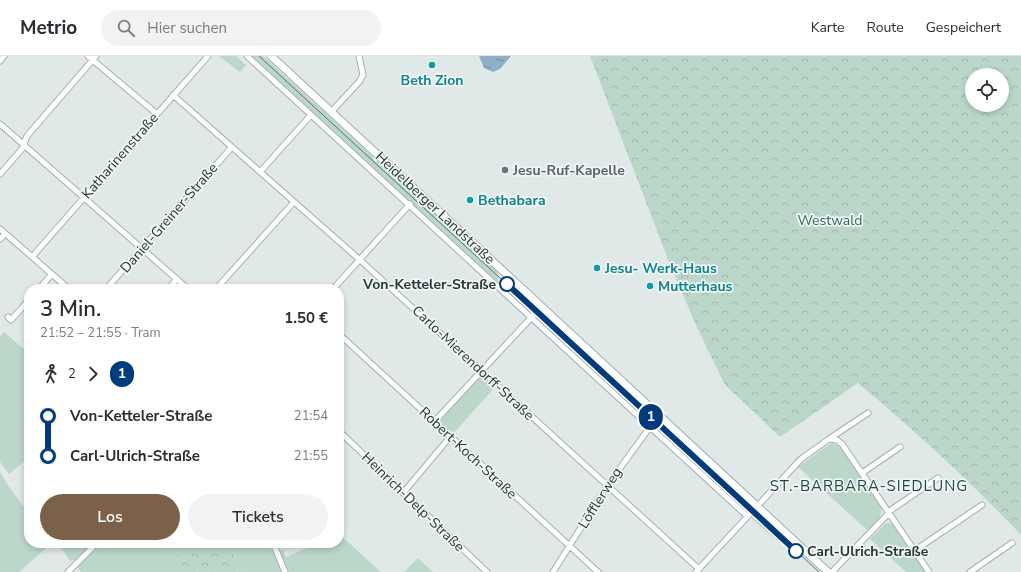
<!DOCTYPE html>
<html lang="de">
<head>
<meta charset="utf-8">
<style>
	:root { --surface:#fff; --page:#f2f2f3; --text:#2b2b33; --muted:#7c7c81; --line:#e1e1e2; --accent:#7c614a }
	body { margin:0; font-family:"Nunito Sans",sans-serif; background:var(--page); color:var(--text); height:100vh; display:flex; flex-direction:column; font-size:15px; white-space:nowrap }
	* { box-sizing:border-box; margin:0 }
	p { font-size:13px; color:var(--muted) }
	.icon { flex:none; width:22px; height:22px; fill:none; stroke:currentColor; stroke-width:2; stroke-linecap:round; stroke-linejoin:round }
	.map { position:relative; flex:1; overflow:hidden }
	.drawer { position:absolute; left:24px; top:228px; width:320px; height:264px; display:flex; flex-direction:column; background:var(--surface); border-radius:16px; box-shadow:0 2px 6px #0003 }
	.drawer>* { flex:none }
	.badge { padding:0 8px; border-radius:13px; font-size:14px; line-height:26px }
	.controls { position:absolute; left:965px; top:12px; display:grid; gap:8px }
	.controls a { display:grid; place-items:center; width:44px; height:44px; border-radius:50%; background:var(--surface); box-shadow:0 2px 6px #0003; font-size:20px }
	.map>.badge { position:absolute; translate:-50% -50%; box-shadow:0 0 0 2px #fff }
	.legs { display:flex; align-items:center; gap:6px; height:44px; padding:0 16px; font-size:13px }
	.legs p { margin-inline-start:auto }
	.overview { display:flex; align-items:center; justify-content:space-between; height:68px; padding:0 16px }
	h1 { font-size:22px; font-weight:600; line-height:30px }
	.button { display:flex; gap:8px; margin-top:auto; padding:8px 16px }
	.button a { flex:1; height:46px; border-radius:24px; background:var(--accent); color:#fff; font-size:16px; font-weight:600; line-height:46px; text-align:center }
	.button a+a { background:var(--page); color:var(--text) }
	ul { padding:0 16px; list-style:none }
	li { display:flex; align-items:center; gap:14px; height:40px; font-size:15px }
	li i { display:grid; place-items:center; width:6px; height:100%; margin:0 5px; background:currentColor }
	li i::after { content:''; width:10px; height:10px; margin:-5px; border:3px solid; border-radius:50%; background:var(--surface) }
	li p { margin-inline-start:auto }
	li:first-child i { background:linear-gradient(#0000 50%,currentColor 0) }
	li:last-child i { background:linear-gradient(currentColor 50%,#0000 0) }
	header { display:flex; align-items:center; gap:24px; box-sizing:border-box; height:56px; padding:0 20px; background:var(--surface); border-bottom:1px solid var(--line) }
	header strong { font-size:19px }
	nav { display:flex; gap:22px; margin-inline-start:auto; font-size:14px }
	.search { width:280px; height:36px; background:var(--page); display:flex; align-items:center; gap:10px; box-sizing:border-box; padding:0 14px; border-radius:22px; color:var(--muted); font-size:15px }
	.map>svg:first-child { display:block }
	.green { fill:#bbd7ca }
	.forest { fill:url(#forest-crowns); fill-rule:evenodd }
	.water { fill:url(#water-ripples) }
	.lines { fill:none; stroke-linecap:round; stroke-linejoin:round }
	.street-casing { stroke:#a4b0af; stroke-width:7 }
	.secondary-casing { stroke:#9eb0ae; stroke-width:9 }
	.street { stroke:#fff; stroke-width:5 }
	.secondary { stroke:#fff; stroke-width:7 }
	.tram { stroke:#5d7272; stroke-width:1 }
	.line-1-casing { stroke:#fff; stroke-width:9 }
	.line-1 { stroke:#003b80; stroke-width:6 }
	.culture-dot { fill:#0f9aa8; stroke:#f0f6f4; stroke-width:1.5 }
	.worship-dot { fill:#6b7280; stroke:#f0f6f4; stroke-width:1.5 }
	.stop-1-dot { fill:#fff; stroke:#003b80; stroke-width:2 }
	.labels { text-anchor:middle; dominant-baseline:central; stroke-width:3.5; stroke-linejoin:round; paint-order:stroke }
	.culture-label { font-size:14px; font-weight:bold; fill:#0d838f; stroke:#f0f6f4; text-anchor:start }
	.street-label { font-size:14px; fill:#233737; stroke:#f0f6f4 }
	.worship-label { font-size:14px; font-weight:bold; fill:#5b616d; stroke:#f0f6f4; text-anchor:start }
	.park-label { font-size:14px; fill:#326855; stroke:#f0f6f4 }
	.stop-label { font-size:14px; font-weight:bold; fill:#233737; stroke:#f0f6f4; text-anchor:end }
	.neighbourhood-label { font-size:15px; letter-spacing:1px; fill:#224546; stroke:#f0f6f4 }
</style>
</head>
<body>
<header>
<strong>Metrio</strong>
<div class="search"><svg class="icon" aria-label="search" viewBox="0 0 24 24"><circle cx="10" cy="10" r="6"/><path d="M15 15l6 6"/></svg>Hier suchen</div>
<nav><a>Karte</a><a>Route</a><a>Gespeichert</a></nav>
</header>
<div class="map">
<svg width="1021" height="516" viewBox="0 0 1021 516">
	<defs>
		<pattern id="forest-crowns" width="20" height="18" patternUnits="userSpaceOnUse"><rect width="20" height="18" fill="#bbd7ca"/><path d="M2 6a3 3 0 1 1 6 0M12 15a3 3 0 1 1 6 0" fill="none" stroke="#a0b9ae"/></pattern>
		<pattern id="water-ripples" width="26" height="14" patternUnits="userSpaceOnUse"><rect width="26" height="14" fill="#8eafc7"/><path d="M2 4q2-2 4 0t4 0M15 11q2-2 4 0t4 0" fill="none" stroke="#748fa2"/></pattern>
	</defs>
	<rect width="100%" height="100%" fill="#e0e9e7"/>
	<path class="green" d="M219 0H236L246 9 240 16Z
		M250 0H263L273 9 498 216V224L496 226 493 222 390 129V127Z
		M541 259 544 262 545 260 750 449 751 452 747 456 633 353V351L539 264Z
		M4 276 26 295 29 291V402L9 418 0 406V281Z
		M481 315 497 329 450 381 434 366Z
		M831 387 841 390 882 450 880 462 868 475 798 411Z
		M0 416 7 428 29 458V487H52L19 516H0Z
		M758 459 763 460 780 476 775 483 752 463Z
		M889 467 894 469 926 516H906L870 483 885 468Z
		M339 478 381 516H243L228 487H269L273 496 283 494 286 501 319 487H339Z
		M58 487H94L77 503 70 505Z
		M103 487H178L174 491 183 516H81L76 510Z
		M418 502 433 516H404Z"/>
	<path class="forest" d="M590 0H1021V479C970 425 915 375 858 327L780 381 725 329 695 267 669 206ZM972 19H1002V49H972Z
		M178 487H228L243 516H183L174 491Z"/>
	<path class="water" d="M479 0H511L500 13 493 16 484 12Z"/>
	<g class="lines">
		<defs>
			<path id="street" d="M88 0 157 58
				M247 0 747 460
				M0 5 4 0
				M173 39 360 204 699 513
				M331 56 359 26 363 19 359 0
				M0 68 188 233
				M260 116 311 59
				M0 118 22 93 27 80 96 0
				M0 173 69 233
				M0 183 5 178
				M32 201 208 0
				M39 233 52 218
				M106 233 232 91
				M168 233 177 223
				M216 233 294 146
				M333 233 410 148
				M8 261 11 264 29 244
				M339 278 598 516
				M434 366 542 250
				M339 375 487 516
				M829 383 868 357
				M862 417 900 391
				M403 437 450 381
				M888 456 938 422
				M273 487 285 516
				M914 495 982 449
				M68 516 97 487
				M553 516 607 430 650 371
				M696 516 801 403 829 383 837 384 842 388 929 516
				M832 516 889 457
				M970 516 1012 487"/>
			<path id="secondary" d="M271 0 828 516"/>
		</defs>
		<use href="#street" class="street-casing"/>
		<use href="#secondary" class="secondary-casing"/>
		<use href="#street" class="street"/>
		<use href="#secondary" class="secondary"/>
		<path class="tram" d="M259 0 819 516"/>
	</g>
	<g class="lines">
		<defs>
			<path id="line-1" d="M507 228 796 495"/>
		</defs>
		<use href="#line-1" class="line-1-casing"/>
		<use href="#line-1" class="line-1"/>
	</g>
	<g class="culture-dot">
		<circle cx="432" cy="9" r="4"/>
		<circle cx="470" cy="144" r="4"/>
		<circle cx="597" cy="212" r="4"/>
		<circle cx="650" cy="230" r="4"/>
	</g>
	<circle class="worship-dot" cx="505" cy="114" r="4"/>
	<g class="stop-1-dot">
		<circle cx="507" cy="228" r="7"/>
		<circle cx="796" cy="495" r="7"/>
	</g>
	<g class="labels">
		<g class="culture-label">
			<text x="432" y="24" text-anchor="middle">Beth Zion</text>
			<text x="478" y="144">Bethabara</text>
			<text x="605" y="212">Jesu- Werk-Haus</text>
			<text x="658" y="230">Mutterhaus</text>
		</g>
		<g class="street-label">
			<text transform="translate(120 100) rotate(-49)">Katharinenstraße</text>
			<text transform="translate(435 152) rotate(43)">Heidelberger Landstraße</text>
			<text transform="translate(169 162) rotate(-49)">Daniel-Greiner-Straße</text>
			<text transform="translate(473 307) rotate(43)">Carlo-Mierendorff-Straße</text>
			<text transform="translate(468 397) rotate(43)">Robert-Koch-Straße</text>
			<text transform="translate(600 442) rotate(-58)">Löfflerweg</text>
			<text transform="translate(413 446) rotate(44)">Heinrich-Delp-Straße</text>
		</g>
		<g class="worship-label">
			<text x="513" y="114">Jesu-Ruf-Kapelle</text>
		</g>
		<g class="park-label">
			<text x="830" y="164">Westwald</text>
		</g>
		<g class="stop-label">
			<text x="496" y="228">Von-Ketteler-Straße</text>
			<text x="807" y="495" text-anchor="start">Carl-Ulrich-Straße</text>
		</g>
		<g class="neighbourhood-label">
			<text x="869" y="430">ST.-BARBARA-SIEDLUNG</text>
		</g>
	</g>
</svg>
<div class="controls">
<a><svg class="icon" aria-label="locate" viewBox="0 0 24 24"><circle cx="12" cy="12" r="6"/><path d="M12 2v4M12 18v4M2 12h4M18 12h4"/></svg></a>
</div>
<b class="badge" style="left:651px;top:361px;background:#003b80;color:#fff">1</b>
<section class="drawer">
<div class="overview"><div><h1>3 Min.</h1><p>21:52 – 21:55 · Tram</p></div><b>1.50 €</b></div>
<div class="legs"><svg class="icon" aria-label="walk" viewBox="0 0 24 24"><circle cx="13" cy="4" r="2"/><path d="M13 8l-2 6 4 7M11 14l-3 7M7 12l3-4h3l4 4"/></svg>2<svg class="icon" aria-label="forward" viewBox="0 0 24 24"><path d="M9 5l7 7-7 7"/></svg><b class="badge" style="background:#003b80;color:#fff">1</b></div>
<ul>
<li><i style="color:#003b80"></i><b>Von-Ketteler-Straße</b><p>21:54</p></li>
<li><i style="color:#003b80"></i><b>Carl-Ulrich-Straße</b><p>21:55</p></li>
</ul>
<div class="button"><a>Los</a><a>Tickets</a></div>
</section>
</div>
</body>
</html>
